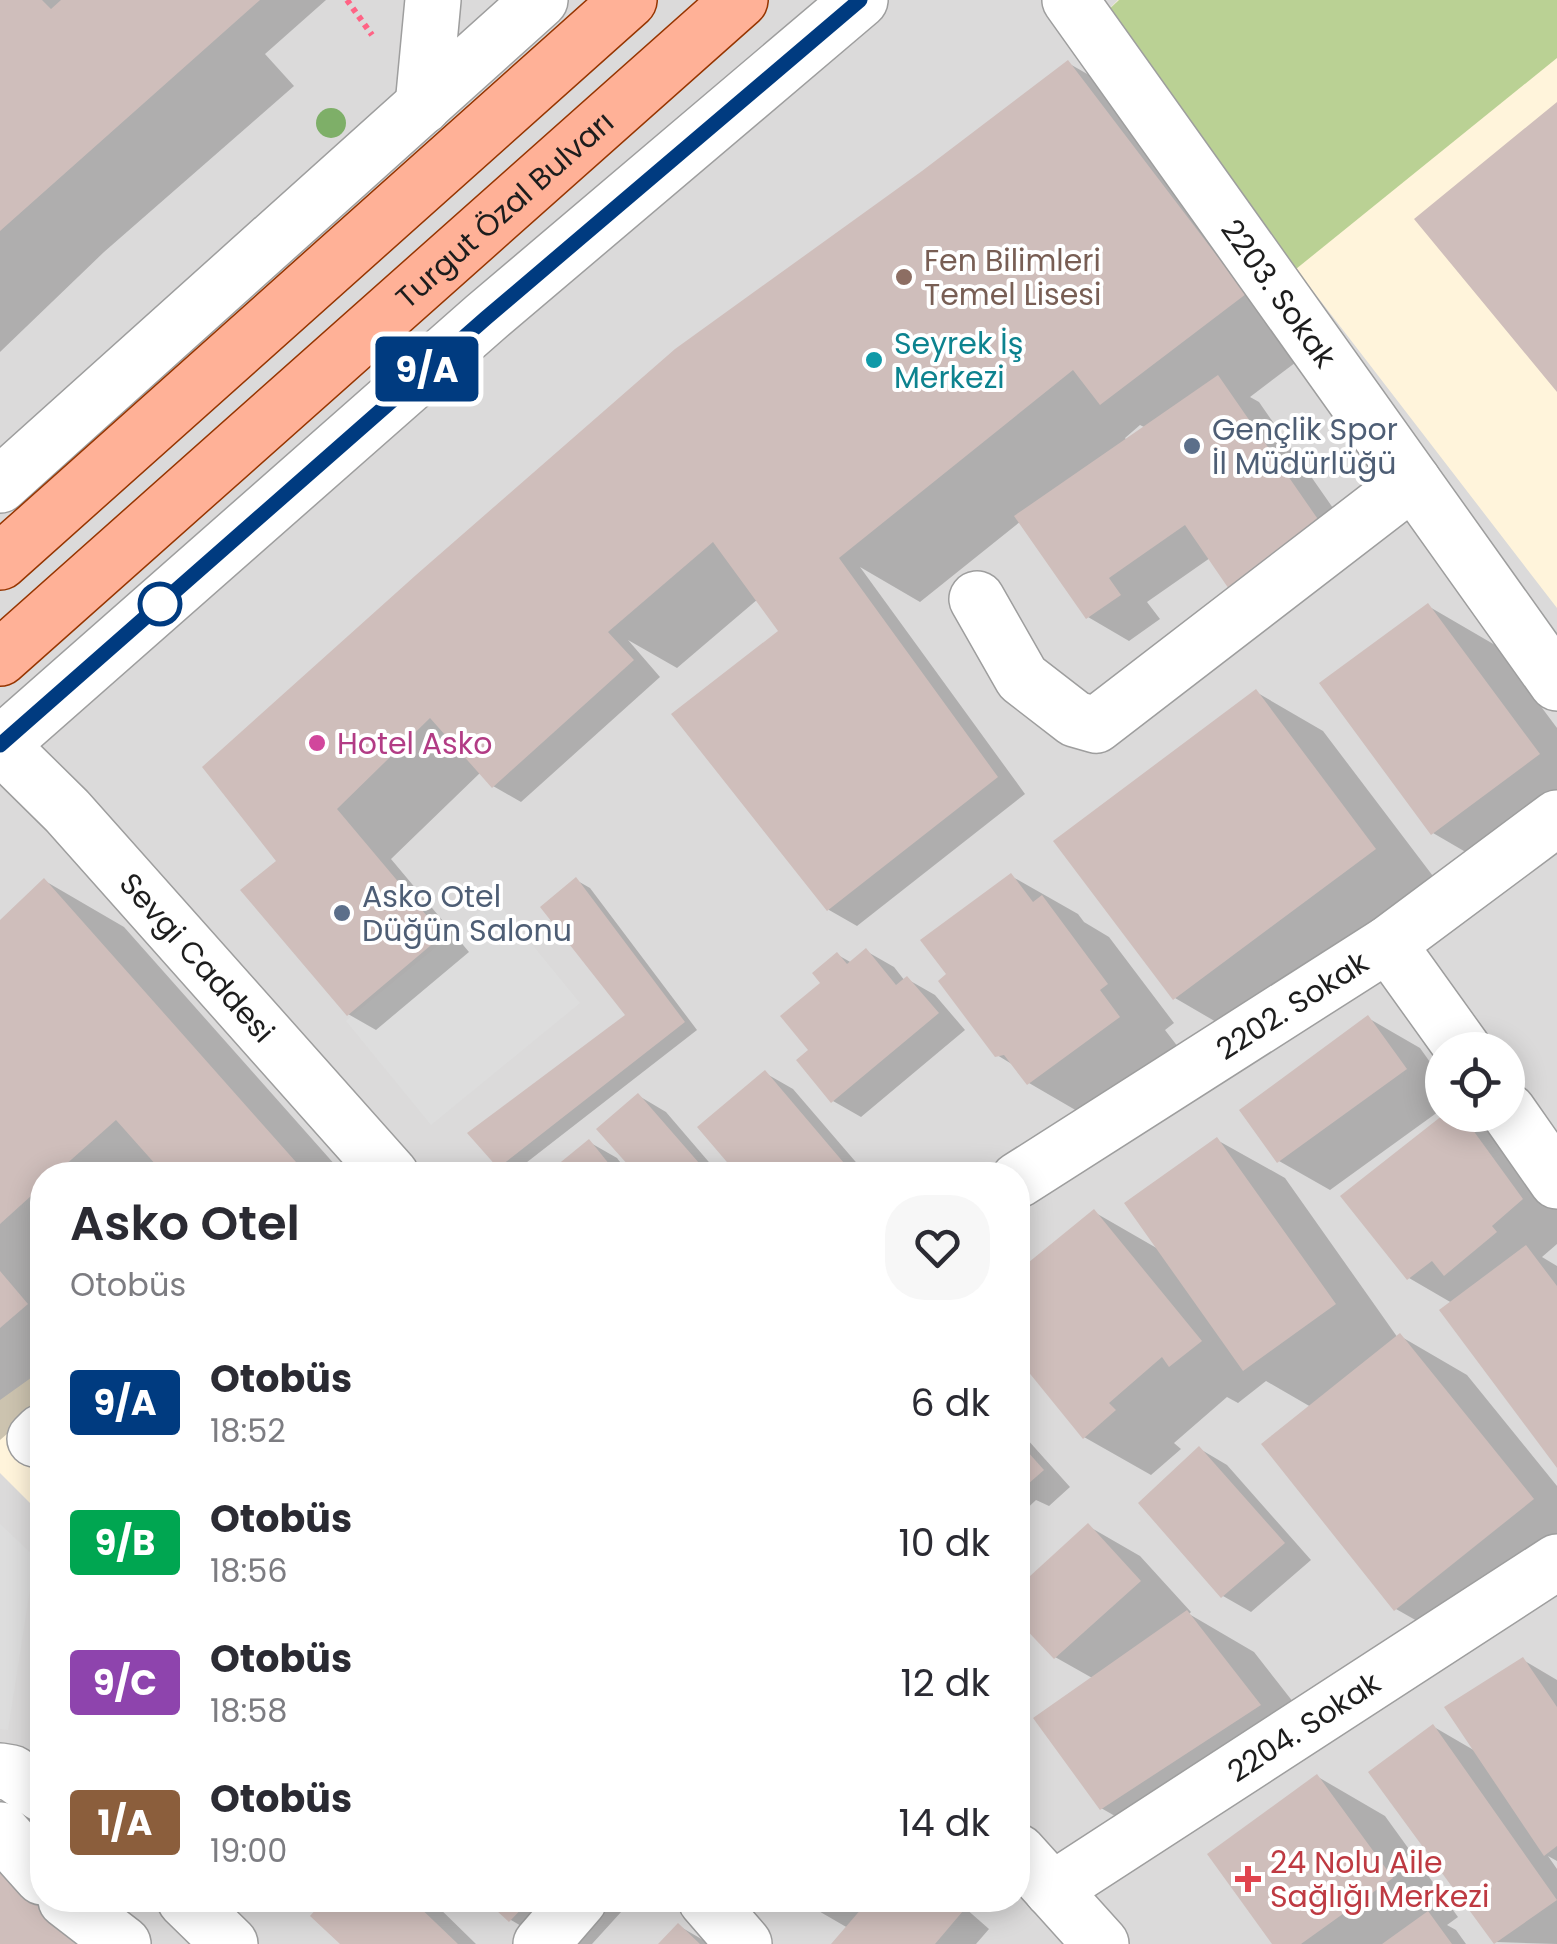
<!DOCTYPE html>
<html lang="tr">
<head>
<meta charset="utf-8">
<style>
	:root { --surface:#fff; --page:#f7f7f7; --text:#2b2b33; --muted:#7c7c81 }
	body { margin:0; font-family:Poppins,sans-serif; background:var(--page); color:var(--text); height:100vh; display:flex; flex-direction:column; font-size:38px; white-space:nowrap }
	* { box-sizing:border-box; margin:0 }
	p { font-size:32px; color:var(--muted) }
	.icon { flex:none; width:55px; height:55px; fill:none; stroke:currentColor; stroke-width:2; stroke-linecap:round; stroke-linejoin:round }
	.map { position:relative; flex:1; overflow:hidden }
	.sheet { position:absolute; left:30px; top:1162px; width:1000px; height:750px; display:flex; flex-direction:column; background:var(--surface); border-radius:40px; box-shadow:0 5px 25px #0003 }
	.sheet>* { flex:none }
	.badge { padding:0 20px; border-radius:8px; font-size:35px; line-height:65px }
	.fabs { position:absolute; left:1425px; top:1032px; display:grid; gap:20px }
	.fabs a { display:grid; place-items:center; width:100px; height:100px; border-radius:50%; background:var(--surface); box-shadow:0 5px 25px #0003; font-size:50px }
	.map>.badge { position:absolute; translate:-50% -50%; box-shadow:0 0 0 5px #fff }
	.round { display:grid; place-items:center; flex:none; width:105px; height:105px; border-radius:40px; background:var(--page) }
	.head { display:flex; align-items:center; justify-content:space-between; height:170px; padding:0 40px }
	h1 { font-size:48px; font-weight:600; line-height:75px }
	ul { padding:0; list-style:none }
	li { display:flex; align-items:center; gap:30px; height:140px; padding:0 40px }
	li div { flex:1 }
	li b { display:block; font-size:38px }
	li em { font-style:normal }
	li .badge { min-width:110px; font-weight:700; text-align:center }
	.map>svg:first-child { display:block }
	.residential { fill:#dbdada; fill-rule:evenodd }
	.education { fill:#fff4db }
	.forest { fill:#bad194 }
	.parking { fill:#ddd }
	.shadow { fill:#0003; fill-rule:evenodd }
	.building { fill:#cfbebb }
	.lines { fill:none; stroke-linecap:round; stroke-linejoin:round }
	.minor-casing { stroke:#9e9e9e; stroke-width:58 }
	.major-casing { stroke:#963500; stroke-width:58 }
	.path { stroke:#ff6385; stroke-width:6; stroke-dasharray:5 5; stroke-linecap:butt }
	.minor { stroke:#fff; stroke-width:55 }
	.major { stroke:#ffb197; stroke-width:55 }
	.tree { fill:#7eaf68 }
	.line-casing { stroke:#fff; stroke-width:22 }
	.line { stroke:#003b80; stroke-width:15 }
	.education-dot { fill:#8d6e63; stroke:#fff; stroke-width:4 }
	.culture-dot { fill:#0f9aa8; stroke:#fff; stroke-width:4 }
	.service-dot { fill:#5c6f8a; stroke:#fff; stroke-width:4 }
	.stop-dot { fill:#fff; stroke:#003b80; stroke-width:5 }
	.hotel-dot { fill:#d1479c; stroke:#fff; stroke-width:4 }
	.health-dot { fill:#e0444e; stroke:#fff; stroke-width:4 }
	.labels { text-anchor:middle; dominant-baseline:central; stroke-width:8; stroke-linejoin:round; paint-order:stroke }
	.street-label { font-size:30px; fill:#1d1d1d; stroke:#fff }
	.education-label { font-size:30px; fill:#785e54; stroke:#fff; text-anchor:start }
	.culture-label { font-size:30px; fill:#0d838f; stroke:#fff; text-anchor:start }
	.service-label { font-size:30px; fill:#4e5e75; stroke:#fff; text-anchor:start }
	.hotel-label { font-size:30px; fill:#b23c85; stroke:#fff; text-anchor:start }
	.health-label { font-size:30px; fill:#be3a42; stroke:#fff; text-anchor:start }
</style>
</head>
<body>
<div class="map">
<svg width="1557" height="1944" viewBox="0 0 1557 1944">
	<rect width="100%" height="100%" fill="#efe7e2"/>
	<path class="residential" d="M0 0H1557V1944H0ZM1442 1050H1508V1115H1442ZM42 1175H1018V1900H42Z"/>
	<path class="education" d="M1118 0H1557V608L1296 269 1105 13Z
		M42 1370V1515L0 1473V1400Z"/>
	<path class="forest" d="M1119 0H1557V58L1296 269 1105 13Z"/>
	<path class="parking" d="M495 899 580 1003 431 1125 346 1021Z
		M0 1524 35 1557 8 1730 0 1729Z"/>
	<path class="shadow" d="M0 0H326L265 54 294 86 104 252 0 352Z
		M1068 63 1147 108 1324 341 1250 397 1259 402 1363 551 1210 558 1147 602 1160 619 1129 641 1088 617 1021 521 920 602 860 567 1025 794 857 926 829 910 674 714 782 631 758 599 677 668 628 640 660 677 521 802 493 786 481 772 391 859 469 952 376 1030 348 1014 279 861 924 172ZM1140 425 1146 428 1127 441 1125 438Z
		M1428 606 1495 645 1557 728V829L1500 872 1433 833Z
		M1256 692 1323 731 1442 888 1242 1037 1175 998Z
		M1011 876 1078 914 1084 922 1109 937 1174 1023 1165 1030 1185 1056 1096 1122 1029 1083 1015 1066 997 1055 950 975Z
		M576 880 590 888 697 1030 513 1173 499 1166 628 1016Z
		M45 881 124 927 344 1175H42V1404L0 1440V923Z
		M866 951 894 967 905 981 907 979 935 995 965 1030 861 1117 833 1101 812 1050 824 983 838 955 852 963Z
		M1368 1018 1420 1048 1442 1079V1109L1330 1190 1279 1161Z
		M765 1073 793 1089 867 1175H741Z
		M639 1096 666 1112 720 1175H640Z
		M1447 1115H1466L1507 1138 1557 1208V1244L1542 1257 1557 1266V1464L1452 1303 1409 1278Z
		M1217 1140 1285 1178 1398 1338 1400 1336 1467 1375 1557 1486V1572L1463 1647 1396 1609 1311 1407 1266 1381 1238 1403 1227 1397 1174 1443 1181 1449 1151 1475 1084 1437 1018 1355V1274L1094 1212 1160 1250Z
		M589 1142 617 1158 630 1175H549Z
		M1018 1429 1070 1487 1049 1506 1036 1500 1018 1517Z
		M1200 1449 1227 1465 1311 1560 1251 1612 1223 1596Z
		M1088 1526 1140 1556 1191 1612 1189 1614 1254 1652 1326 1744 1169 1847 1101 1808 1094 1679 1055 1657 1018 1617V1590Z
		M1523 1660 1557 1680V1861L1548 1856 1557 1869V1944L1496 1942 1434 1727 1477 1752Z
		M1318 1777 1385 1816 1458 1917 1447 1925 1456 1930 1466 1944H1275Z
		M297 1900H431L476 1944H344L317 1912Z
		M489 1900H632L592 1944H552L511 1920Z
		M804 1900H956L989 1929 976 1944H834L848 1928 810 1906Z
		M679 1926 710 1944H661Z"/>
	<path class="building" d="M0 0H42L51 9 61 0H260L0 231Z
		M1068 60 1246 294 1100 405 1073 370 839 558 998 777 827 911 671 714 778 631 713 542 608 632 634 660 492 788 430 718 337 809 443 935 347 1016 240 890 276 861 202 767 416 575 675 349 922 171Z
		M1557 102V392L1414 219Z
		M1218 375 1324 528 1231 592 1185 525 1109 578 1121 595 1086 619 1014 516Z
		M1428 603 1540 754 1431 835 1319 683Z
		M1256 689 1376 849 1173 1000 1053 841Z
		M1011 873 1033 902 1042 895 1108 984 1100 990 1120 1017 1027 1085 1004 1055 995 1057 938 981 946 974 920 940Z
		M576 877 685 1022 498 1168 467 1133 625 1015 540 907Z
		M44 878 304 1171 300 1175H165L116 1120 54 1175H42V1186L0 1224V920Z
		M866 948 896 985 907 976 939 1013 831 1103 796 1060 808 1050 780 1016 820 983 812 973 837 952 847 964Z
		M1368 1015 1407 1069 1277 1163 1239 1110Z
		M765 1070 844 1163 830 1175H738L697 1127Z
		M638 1093 706 1171 701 1175H637L596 1129Z
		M1443 1115H1462L1523 1199 1492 1226 1497 1232 1444 1276 1432 1261 1407 1280 1340 1196Z
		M1217 1137 1336 1304 1243 1371 1124 1203Z
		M589 1139 618 1175H545Z
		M1094 1209 1202 1341 1169 1367 1162 1357 1109 1403 1116 1410 1083 1439 1018 1359V1271Z
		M1526 1245 1557 1286V1468L1439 1310Z
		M0 1271 28 1304 0 1328Z
		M1400 1333 1534 1499 1394 1611 1261 1444Z
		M1018 1441 1044 1470 1020 1491 1018 1490Z
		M1199 1446 1285 1543 1221 1598 1138 1503Z
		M1088 1523 1141 1581 1054 1659 1018 1621V1587Z
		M1187 1610 1261 1705 1100 1810 1033 1718Z
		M1523 1657 1557 1707V1846L1544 1856 1444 1707Z
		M1433 1724 1557 1900 1494 1944 1368 1772Z
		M1317 1774 1393 1878 1301 1944H1272L1207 1854Z
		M0 1856 101 1944H0Z
		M324 1900H412L458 1944H340L310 1916Z
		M485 1900H530L509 1922Z
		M869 1900H950L963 1911 935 1944H831Z
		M1428 1911 1452 1944H1382Z
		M678 1923 700 1944H658Z"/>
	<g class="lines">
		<defs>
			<g id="minor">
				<path id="s1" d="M1070 0 1557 683"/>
				<path d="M423 106 433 0"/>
				<path d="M0 485 540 0"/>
				<path d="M977 599 1022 678 1075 719 1096 725 1413 481"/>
				<path d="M0 745 485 318 860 0"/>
				<path id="s2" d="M0 745 67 811 391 1175"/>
				<path d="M1388 944 1464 1050"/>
				<path d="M1508 1111 1557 1181"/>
				<path id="s3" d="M1018 1180 1388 944 1557 818"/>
				<path d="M35 1439 42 1432"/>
				<path d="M0 1771 12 1773 42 1794"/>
				<path d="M0 1830 42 1877"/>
				<path d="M1018 1852 1101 1944"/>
				<path id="s4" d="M1052 1890 1557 1562"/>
				<path d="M66 1900 123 1944"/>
				<path d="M185 1900 230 1944"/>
				<path d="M706 1900 744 1944"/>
				<path d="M541 1944 579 1900"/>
			</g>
			<g id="major">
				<path d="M0 562 629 0"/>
				<path id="s5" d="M0 658 740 0"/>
			</g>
		</defs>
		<use href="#minor" class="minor-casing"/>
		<use href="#major" class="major-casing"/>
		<path class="path" d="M347 0 372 35"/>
		<use href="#minor" class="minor"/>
		<use href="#major" class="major"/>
	</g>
	<circle class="tree" cx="331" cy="123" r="15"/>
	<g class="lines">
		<defs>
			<path id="line" d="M0 745 486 318 860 0"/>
		</defs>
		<use href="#line" class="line-casing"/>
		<use href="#line" class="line"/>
	</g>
	<circle class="education-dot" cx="904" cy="277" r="10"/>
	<circle class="culture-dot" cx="874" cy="360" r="10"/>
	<g class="service-dot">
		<circle cx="1192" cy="446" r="10"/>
		<circle cx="342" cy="913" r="10"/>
	</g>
	<circle class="stop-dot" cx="160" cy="604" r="20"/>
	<circle class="hotel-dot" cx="317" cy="743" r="10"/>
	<path class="health-dot" d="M1243 1864h10v10h10v10h-10v10h-10v-10h-10v-10h10z"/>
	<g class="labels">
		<g class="street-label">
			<text stroke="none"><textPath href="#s5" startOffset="675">Turgut Özal Bulvarı</textPath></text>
			<text stroke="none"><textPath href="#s1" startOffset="360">2203. Sokak</textPath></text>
			<text stroke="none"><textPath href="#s2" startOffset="290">Sevgi Caddesi</textPath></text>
			<text stroke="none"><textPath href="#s3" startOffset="325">2202. Sokak</textPath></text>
			<text stroke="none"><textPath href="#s4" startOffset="300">2204. Sokak</textPath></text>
		</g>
		<g class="education-label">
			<text x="924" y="260">Fen Bilimleri<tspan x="924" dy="34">Temel Lisesi</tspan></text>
		</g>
		<g class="culture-label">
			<text x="894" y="343">Seyrek İş<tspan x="894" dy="34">Merkezi</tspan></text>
		</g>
		<g class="service-label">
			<text x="1212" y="429">Gençlik Spor<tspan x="1212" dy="34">İl Müdürlüğü</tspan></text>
			<text x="362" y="896">Asko Otel<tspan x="362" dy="34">Düğün Salonu</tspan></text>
		</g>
		<g class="hotel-label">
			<text x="337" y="743">Hotel Asko</text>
		</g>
		<g class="health-label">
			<text x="1270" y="1862">24 Nolu Aile<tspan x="1270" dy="34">Sağlığı Merkezi</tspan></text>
		</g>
	</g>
</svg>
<div class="fabs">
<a><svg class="icon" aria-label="locate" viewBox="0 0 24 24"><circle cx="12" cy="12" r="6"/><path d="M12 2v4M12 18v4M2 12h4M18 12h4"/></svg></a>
</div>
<b class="badge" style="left:427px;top:369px;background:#003b80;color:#fff">9/A</b>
<section class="sheet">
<div class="head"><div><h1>Asko Otel</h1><p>Otobüs</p></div><a class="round"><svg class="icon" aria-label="heart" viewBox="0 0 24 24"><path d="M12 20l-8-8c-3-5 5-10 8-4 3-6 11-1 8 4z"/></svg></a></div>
<ul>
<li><span class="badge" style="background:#003b80;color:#fff">9/A</span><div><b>Otobüs</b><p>18:52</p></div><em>6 dk</em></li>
<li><span class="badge" style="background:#00a651;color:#fff">9/B</span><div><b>Otobüs</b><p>18:56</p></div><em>10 dk</em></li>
<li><span class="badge" style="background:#8e44ad;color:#fff">9/C</span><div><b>Otobüs</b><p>18:58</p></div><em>12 dk</em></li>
<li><span class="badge" style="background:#8b5e3c;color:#fff">1/A</span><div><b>Otobüs</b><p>19:00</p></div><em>14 dk</em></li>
</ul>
</section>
</div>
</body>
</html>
